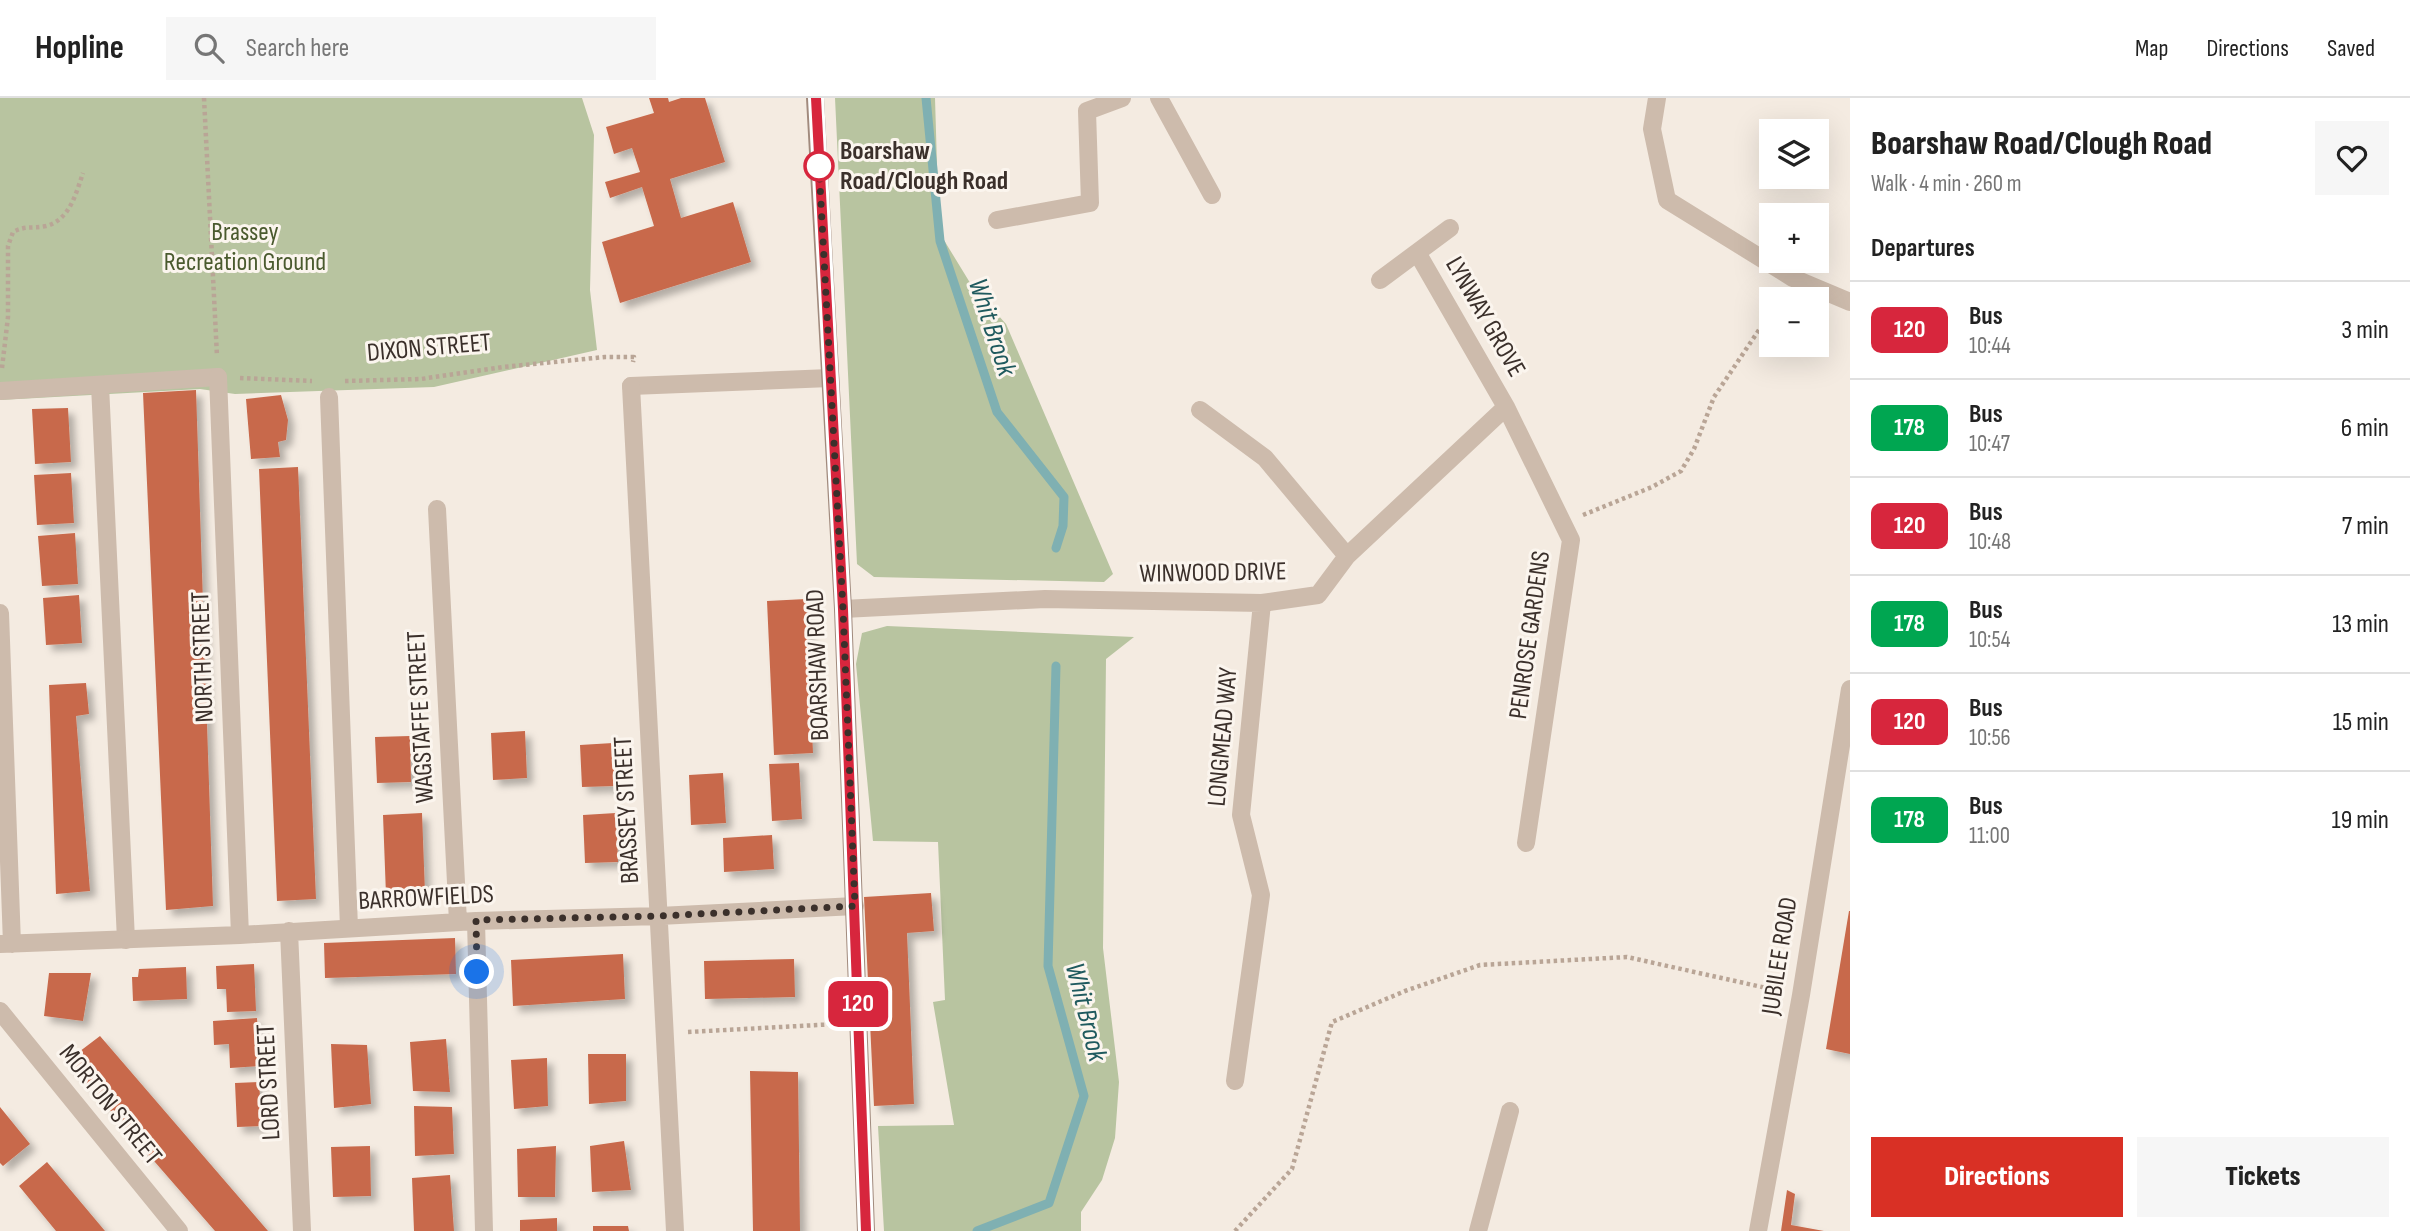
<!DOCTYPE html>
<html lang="en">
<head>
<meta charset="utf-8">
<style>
	:root { --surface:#fff; --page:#f6f6f6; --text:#222; --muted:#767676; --line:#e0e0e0; --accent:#d93025 }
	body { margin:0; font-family:"Sofia Sans Condensed",sans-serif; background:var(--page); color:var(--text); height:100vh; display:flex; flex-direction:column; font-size:26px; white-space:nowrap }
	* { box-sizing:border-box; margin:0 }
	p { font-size:23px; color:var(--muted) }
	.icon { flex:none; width:38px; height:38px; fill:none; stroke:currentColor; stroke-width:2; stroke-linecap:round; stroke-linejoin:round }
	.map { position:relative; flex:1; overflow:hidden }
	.sheet { display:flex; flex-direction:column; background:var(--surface); width:560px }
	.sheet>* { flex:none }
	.badge { padding:0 14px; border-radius:10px; font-size:24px; line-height:46px }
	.fabs { position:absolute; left:1759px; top:21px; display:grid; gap:14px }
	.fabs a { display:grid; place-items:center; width:70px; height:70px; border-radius:0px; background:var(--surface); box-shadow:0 7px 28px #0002; font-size:35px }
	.you { position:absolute; width:35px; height:35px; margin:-18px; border:5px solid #fff; border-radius:50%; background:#1a73e8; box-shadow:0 0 0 10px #1a73e833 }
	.map>.badge { position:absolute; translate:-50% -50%; box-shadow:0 0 0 4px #fff }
	h2 { padding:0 21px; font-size:26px; line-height:63px }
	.round { display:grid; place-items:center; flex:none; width:74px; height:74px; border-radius:0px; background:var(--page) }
	.head { display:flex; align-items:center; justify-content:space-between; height:119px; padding:0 21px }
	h1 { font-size:33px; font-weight:800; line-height:52px }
	.button { display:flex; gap:14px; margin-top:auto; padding:14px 21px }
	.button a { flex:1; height:80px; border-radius:0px; background:var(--accent); color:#fff; font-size:28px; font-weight:800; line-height:80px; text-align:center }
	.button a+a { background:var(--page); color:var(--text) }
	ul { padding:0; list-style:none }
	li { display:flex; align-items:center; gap:21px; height:98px; padding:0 21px; border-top:2px solid var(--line) }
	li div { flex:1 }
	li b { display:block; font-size:26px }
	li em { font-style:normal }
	li .badge { min-width:77px; font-weight:700; text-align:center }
	header { display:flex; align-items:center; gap:42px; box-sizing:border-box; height:98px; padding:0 35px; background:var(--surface); border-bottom:2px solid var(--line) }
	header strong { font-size:33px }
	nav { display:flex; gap:38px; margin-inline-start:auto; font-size:24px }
	.search { width:490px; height:63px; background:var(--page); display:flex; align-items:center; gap:18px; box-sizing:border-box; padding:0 24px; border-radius:0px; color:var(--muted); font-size:26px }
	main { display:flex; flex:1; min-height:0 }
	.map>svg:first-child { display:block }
	.green { fill:#b8c4a0 }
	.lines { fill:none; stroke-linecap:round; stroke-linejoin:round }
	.stream { stroke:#7fb0b2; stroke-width:9 }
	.building { fill:#c8694b; filter:url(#shadow) }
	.path { stroke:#b9a596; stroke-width:4.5; stroke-dasharray:3.5 3.5; stroke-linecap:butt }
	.lane { stroke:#cdbbac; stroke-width:18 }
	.street { stroke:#cdbbac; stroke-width:18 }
	.secondary { stroke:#a18a7d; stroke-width:18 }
	.line-casing { stroke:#fff; stroke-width:16 }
	.line { stroke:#d7263d; stroke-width:10 }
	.walk { stroke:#3b302b; stroke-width:7; stroke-dasharray:0 12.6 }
	.stop-dot { fill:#fff; stroke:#d7263d; stroke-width:3.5 }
	.labels { text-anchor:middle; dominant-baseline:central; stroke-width:6; stroke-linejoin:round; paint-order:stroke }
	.stop-label { font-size:26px; font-weight:bold; fill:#3b302b; stroke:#fbf5ee; text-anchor:start }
	.park-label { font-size:26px; fill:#4a5a2e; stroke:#fbf5ee }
	.street-label { font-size:26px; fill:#3b302b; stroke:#fbf5ee }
	.water-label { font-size:28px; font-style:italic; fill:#1f5a5e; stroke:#fbf5ee }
</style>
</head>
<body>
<header>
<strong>Hopline</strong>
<div class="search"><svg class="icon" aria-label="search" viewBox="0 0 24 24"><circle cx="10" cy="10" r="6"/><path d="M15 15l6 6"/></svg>Search here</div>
<nav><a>Map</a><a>Directions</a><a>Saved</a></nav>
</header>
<main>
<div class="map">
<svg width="1850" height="1133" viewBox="0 0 1850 1133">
	<defs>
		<filter id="shadow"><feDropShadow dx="6" dy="6" stdDeviation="3.5" flood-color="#0004"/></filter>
	</defs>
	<rect width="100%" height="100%" fill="#f4ebe1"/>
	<path class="green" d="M0 0H582L594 37 590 192 597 252 434 289 235 296 200 291 0 302Z
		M835 0H935L939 134 972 188 1006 226 1113 476 1104 484 874 479 857 466Z
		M887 528 1134 539 1106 561 1103 850 1119 984 1115 1040 1102 1082 1081 1114V1133H884L878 1028 954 1027 933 904 945 902 938 744 873 743 856 566 862 535Z"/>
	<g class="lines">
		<path class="stream" d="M926 0 940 143 997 314 1064 399 1063 428 1056 450
			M977 1133 1049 1105 1084 998 1048 868 1056 568"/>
	</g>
	<path class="building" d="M649 0H668L669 4 681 0H705L725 64 670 81 681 120 733 104 751 164 620 205 602 144 654 128 642 89 610 100 605 84 640 74 632 50 614 56 606 29 654 15Z
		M196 292 213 808 166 812 143 295Z
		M281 297 288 322 286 342 278 344 280 359 251 361 246 301Z
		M68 310 71 364 35 366 32 311Z
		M298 369 316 801 277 803 259 371Z
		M71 375 74 425 37 427 34 377Z
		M75 435 78 486 42 488 38 438Z
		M79 497 82 545 46 547 43 500Z
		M806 501 813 655 774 657 767 503Z
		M86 585 89 616 76 618 90 793 56 796 49 587Z
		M525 633 527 680 493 682 491 635Z
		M410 638 411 684 377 685 375 639Z
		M613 645 615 688 582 689 580 647Z
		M799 665 802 721 772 723 769 666Z
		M723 675 726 725 691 727 689 677Z
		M422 715 425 795 386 797 383 717Z
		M616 715 618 764 585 765 583 717Z
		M772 737 774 771 724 774 723 740Z
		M931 795 934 833 907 835 914 1006 874 1008 864 799Z
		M1849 813H1850V956L1826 951Z
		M455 840 456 876 325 880 324 845Z
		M623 856 625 901 513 908 511 862Z
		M794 861 795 899 705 901 704 863Z
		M254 866 256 913 227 914 226 891H217L216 868Z
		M186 869 187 901 133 903 132 879H138L139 871Z
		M49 875H91L83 923 44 918Z
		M257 920 260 968 230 970 229 946 214 947 213 923Z
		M100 938 268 1133H215L67 963Z
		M446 941 450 994 413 993 410 944Z
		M331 946 367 947 371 1006 334 1010Z
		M588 956H626V1003L589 1006Z
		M547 960 548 1008 514 1011 511 962Z
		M750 973 798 974 800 1133H753Z
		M259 984 262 1028 237 1029 235 985Z
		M414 1008 452 1009 454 1056 415 1058Z
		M0 1009 30 1046 3 1068 0 1065Z
		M624 1043 631 1092 592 1094 590 1048Z
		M370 1048 371 1098 333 1099 331 1049Z
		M556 1048 555 1099H518L517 1051Z
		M47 1064 105 1133H56L19 1088Z
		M450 1077 454 1133H414L412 1080Z
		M1787 1092 1795 1096 1791 1127 1824 1133H1781Z
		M557 1120V1133H520V1122Z
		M593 1128H628L629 1133H593Z"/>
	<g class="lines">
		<path class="path" d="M204 0 217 258
			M2 270 8 219V148L13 134C26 127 33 131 46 128 70 122 76 95 83 75
			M240 280 312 283
			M345 283 421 281 503 269 605 259H634L633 264
			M1583 417 1652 389 1681 373 1694 351 1714 299 1771 214
			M688 934 837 926
			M1235 1133 1292 1071 1332 924 1405 893 1480 867 1627 859 1780 893"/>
		<path class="lane" d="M1159 0 1212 97
			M997 122 1090 105 1087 13 1122 0
			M100 287 126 842
			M631 288 830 280
			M0 293 218 279
			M329 299 349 830"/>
		<path class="street" d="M1657 0 1652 31 1667 102 1793 180 1850 204
			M1418 156 1506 309 1571 442 1526 745
			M1380 182 1450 130
			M218 279 240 837
			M631 288 675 1133
			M1200 312 1265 360 1347 458
			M437 411 458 824
			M843 511 1045 501 1262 505 1318 497 1347 458 1506 309
			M0 515 12 846
			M476 823 484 1133
			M289 833 302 1133
			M0 846 240 837 476 823 659 818 855 808
			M0 913 179 1133
			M1235 983 1261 797 1241 717 1262 505
			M1478 1133 1510 1013
			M1758 1133 1801 897 1850 591"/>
		<path class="secondary" d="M815 0 843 511 866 1133"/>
	</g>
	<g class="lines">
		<defs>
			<path id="line" d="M816 0 843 511 866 1133"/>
		</defs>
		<use href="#line" class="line-casing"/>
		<use href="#line" class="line"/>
		<path class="walk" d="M477 874 476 822 659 818 855 808 843 511 819 68"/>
	</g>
	<circle class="stop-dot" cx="819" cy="68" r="14"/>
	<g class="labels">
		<g class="stop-label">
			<text x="840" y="53">Boarshaw<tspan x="840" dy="30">Road/Clough Road</tspan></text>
		</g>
		<g class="park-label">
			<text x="245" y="134">Brassey<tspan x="245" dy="30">Recreation Ground</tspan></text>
		</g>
		<g class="street-label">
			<text transform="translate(1485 219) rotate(60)">LYNWAY GROVE</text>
			<text transform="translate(429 250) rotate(-5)">DIXON STREET</text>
			<text transform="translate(1213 475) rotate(-1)">WINWOOD DRIVE</text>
			<text transform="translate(1530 537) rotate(-82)">PENROSE GARDENS</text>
			<text transform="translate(203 559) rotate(-92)">NORTH STREET</text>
			<text transform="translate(818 567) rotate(-92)">BOARSHAW ROAD</text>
			<text transform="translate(421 619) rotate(-93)">WAGSTAFFE STREET</text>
			<text transform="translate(1223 639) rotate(-85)">LONGMEAD WAY</text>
			<text transform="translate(627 712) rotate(-93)">BRASSEY STREET</text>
			<text transform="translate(426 800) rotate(-3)">BARROWFIELDS</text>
			<text transform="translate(1780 858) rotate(-81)">JUBILEE ROAD</text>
			<text transform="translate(269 984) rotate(-93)">LORD STREET</text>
			<text transform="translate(110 1007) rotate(51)">MORTON STREET</text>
		</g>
		<g class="water-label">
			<text transform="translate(992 229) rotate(72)">Whit Brook</text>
			<text transform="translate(1086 914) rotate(76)">Whit Brook</text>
		</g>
	</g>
</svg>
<div class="fabs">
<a><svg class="icon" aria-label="layers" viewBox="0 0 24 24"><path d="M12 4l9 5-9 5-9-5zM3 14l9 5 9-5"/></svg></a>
<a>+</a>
<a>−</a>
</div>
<div class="you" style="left:477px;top:874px"></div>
<b class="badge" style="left:858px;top:906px;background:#d7263d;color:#fff">120</b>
</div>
<section class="sheet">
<div class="head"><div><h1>Boarshaw Road/Clough Road</h1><p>Walk · 4 min · 260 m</p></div><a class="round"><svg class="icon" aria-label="heart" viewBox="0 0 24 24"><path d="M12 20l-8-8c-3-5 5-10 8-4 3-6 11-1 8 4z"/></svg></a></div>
<h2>Departures</h2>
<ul>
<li><span class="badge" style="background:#d7263d;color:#fff">120</span><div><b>Bus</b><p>10:44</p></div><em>3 min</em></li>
<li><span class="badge" style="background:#00a651;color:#fff">178</span><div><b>Bus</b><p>10:47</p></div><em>6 min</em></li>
<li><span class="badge" style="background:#d7263d;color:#fff">120</span><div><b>Bus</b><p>10:48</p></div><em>7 min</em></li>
<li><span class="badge" style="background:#00a651;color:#fff">178</span><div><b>Bus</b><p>10:54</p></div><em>13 min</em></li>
<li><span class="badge" style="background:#d7263d;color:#fff">120</span><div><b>Bus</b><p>10:56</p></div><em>15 min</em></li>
<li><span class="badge" style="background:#00a651;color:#fff">178</span><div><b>Bus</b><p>11:00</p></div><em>19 min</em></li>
</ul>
<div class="button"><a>Directions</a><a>Tickets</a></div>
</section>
</main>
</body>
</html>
